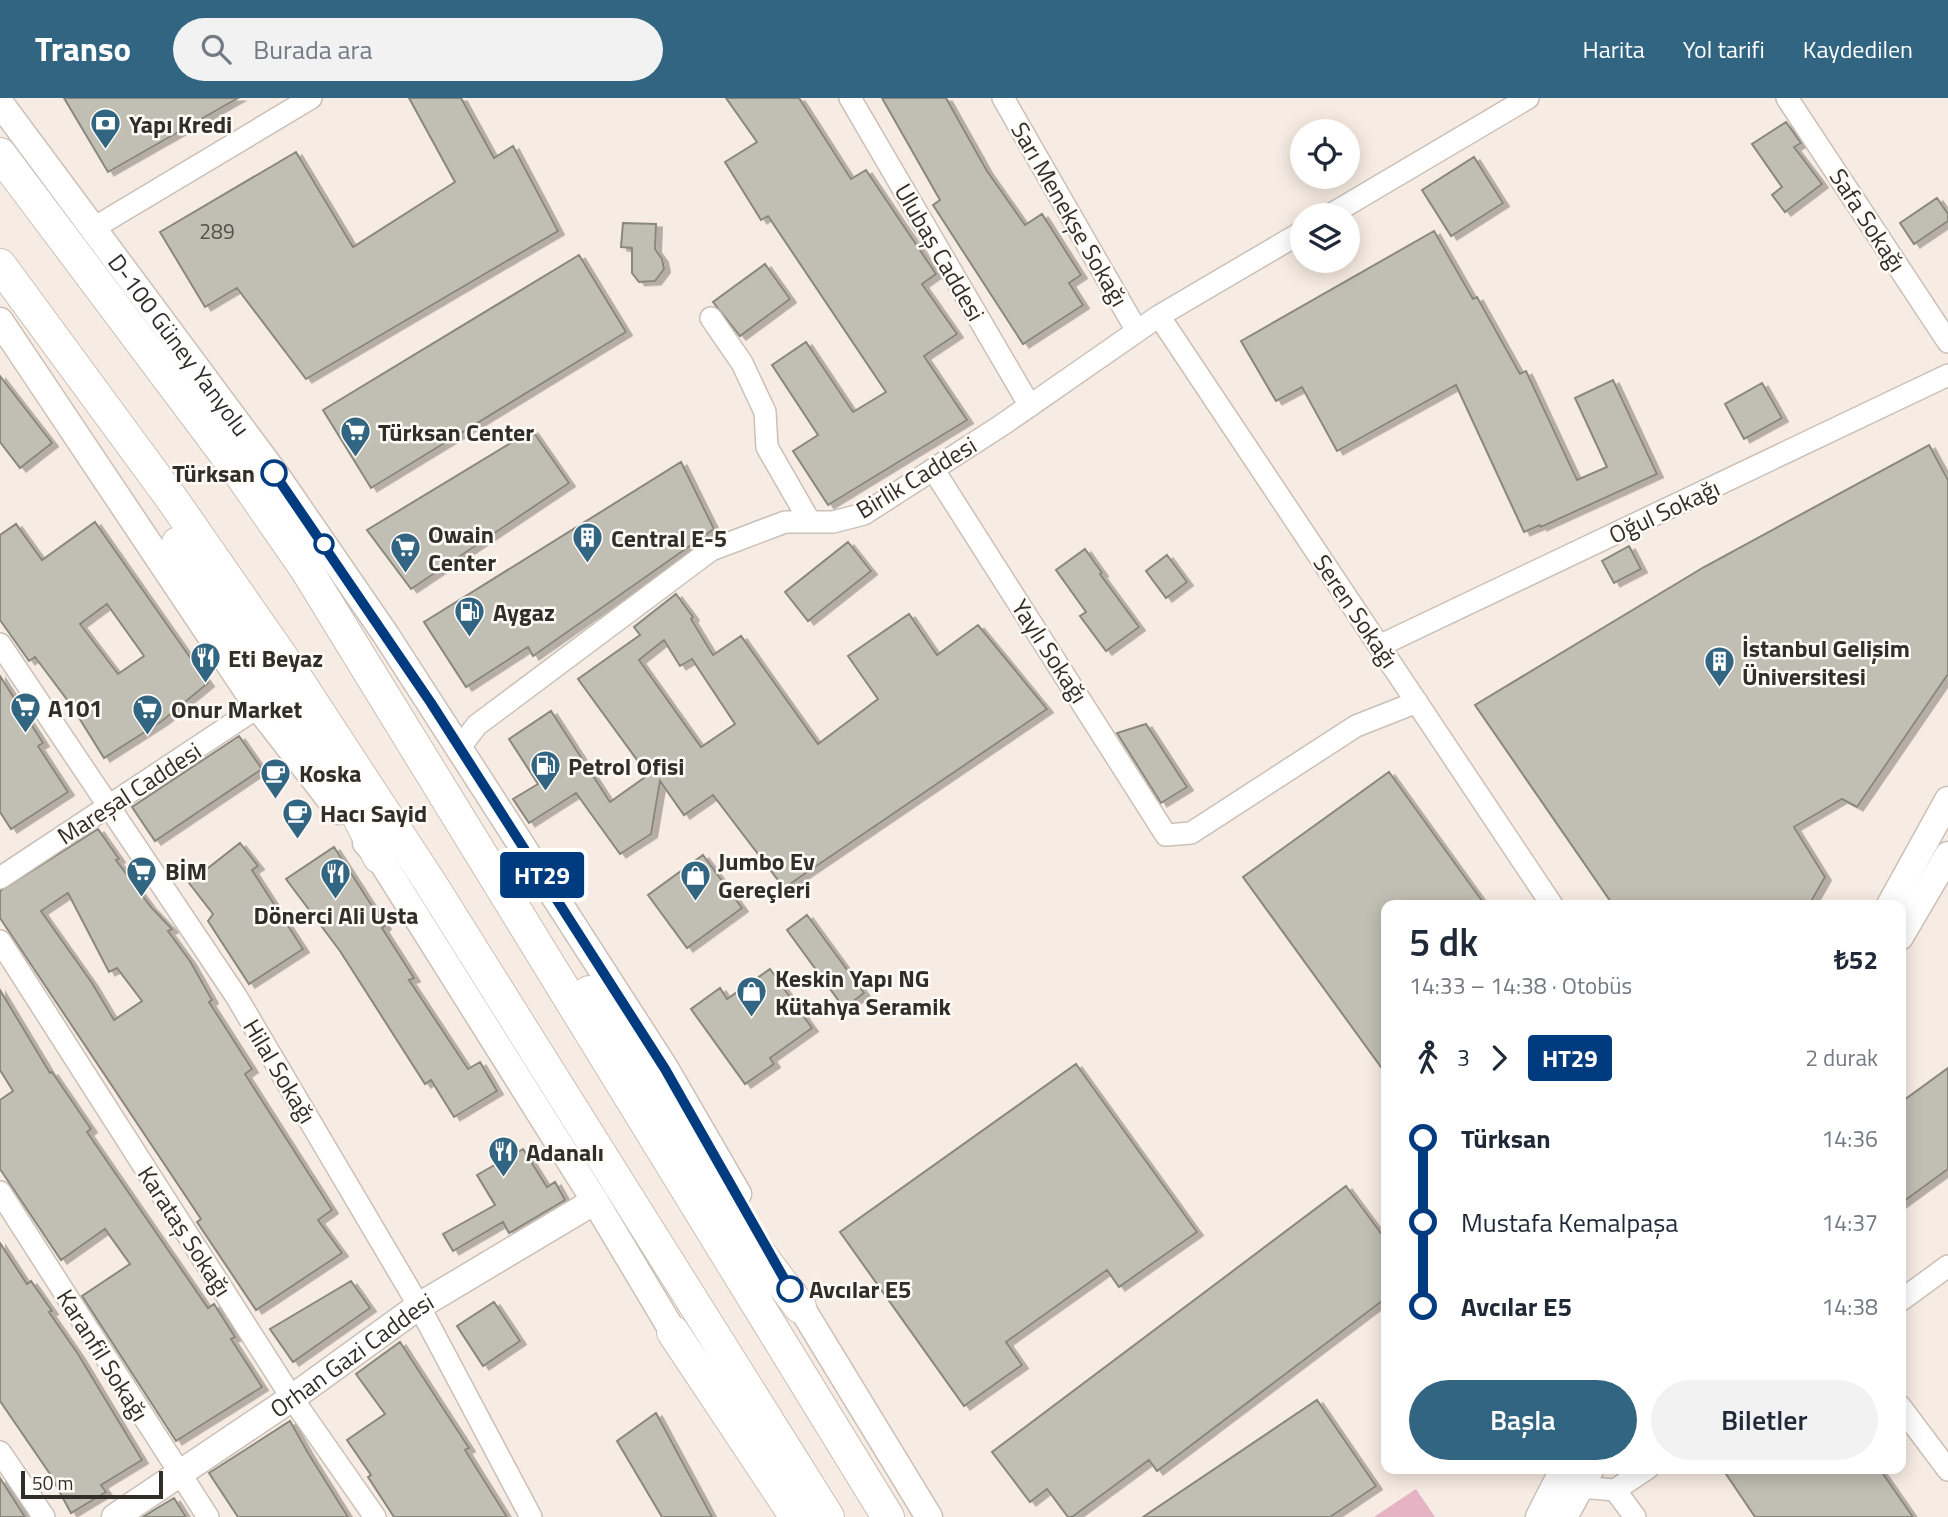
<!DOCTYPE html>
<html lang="tr">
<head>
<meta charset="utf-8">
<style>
	:root { --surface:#fff; --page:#f2f2f3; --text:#1f2937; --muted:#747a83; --accent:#316581 }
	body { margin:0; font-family:"Titillium Web",sans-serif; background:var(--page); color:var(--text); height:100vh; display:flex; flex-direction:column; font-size:26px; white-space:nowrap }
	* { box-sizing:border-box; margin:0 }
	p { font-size:23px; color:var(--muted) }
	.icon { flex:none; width:38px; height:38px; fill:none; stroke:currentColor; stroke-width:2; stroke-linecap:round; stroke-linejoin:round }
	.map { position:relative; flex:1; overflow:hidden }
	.sheet { position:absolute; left:1381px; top:802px; width:525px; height:574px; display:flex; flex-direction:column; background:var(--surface); border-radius:14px; box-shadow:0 4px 18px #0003 }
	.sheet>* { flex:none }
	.badge { padding:0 14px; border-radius:5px; font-size:24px; line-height:46px }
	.buttons { position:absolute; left:1290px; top:21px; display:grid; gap:14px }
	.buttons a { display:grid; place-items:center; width:70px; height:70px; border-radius:50%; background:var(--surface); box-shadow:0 4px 18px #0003; font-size:35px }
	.scale { position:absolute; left:21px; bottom:18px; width:142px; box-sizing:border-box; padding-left:7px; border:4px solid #312d29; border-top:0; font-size:19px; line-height:24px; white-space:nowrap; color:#312d29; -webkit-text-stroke:5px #fffbf7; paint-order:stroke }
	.map>.badge { position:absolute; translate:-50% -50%; box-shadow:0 0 0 4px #fff }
	.legs { display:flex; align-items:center; gap:10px; height:77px; padding:0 28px; font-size:23px }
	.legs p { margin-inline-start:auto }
	.headline { display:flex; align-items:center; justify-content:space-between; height:119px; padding:0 28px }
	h1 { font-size:38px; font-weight:600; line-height:52px }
	.action { display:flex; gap:14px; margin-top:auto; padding:14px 28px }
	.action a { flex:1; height:80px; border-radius:42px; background:var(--accent); color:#fff; font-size:28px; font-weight:600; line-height:80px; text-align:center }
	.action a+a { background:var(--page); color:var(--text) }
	ul { padding:0 28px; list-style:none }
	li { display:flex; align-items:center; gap:24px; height:84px; font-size:26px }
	li i { display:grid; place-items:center; width:10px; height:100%; margin:0 9px; background:currentColor }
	li i::after { content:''; width:18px; height:18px; margin:-9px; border:5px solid; border-radius:50%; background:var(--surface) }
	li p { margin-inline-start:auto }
	li:first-child i { background:linear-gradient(#0000 50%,currentColor 0) }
	li:last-child i { background:linear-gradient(currentColor 50%,#0000 0) }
	header { display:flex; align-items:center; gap:42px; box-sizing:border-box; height:98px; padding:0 35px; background:var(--accent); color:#fff }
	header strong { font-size:33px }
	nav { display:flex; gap:38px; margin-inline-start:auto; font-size:24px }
	.search { width:490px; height:63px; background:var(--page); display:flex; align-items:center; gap:18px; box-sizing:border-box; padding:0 24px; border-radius:38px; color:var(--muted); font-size:26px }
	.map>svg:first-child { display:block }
	.green { fill:#e6b3c4 }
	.building { fill:#c1bfb3; stroke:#8a887d; stroke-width:2; fill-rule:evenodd; filter:url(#shadow) }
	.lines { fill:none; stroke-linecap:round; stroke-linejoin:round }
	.minor-casing { stroke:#cac0b7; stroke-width:24 }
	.major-casing { stroke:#cac0b7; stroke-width:29 }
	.highway-casing { stroke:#cac0b7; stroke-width:34 }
	.minor { stroke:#fff; stroke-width:21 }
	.major { stroke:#fff; stroke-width:26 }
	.highway { stroke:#fff; stroke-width:32 }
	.line-1-casing { stroke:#fff; stroke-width:16 }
	.line-1 { stroke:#003b80; stroke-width:10 }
	.stop-1-dot { fill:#fff; stroke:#003b80; stroke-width:3.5 }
	.labels { text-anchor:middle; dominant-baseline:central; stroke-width:5; stroke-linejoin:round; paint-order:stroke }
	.number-label { font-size:21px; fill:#55524c }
	.poi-label { font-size:24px; font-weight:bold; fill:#312d29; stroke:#fffbf7; text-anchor:start }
	.street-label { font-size:24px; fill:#312d29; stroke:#fffbf7 }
	.stop-label { font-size:24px; font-weight:bold; fill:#312d29; stroke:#fffbf7; text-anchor:end }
</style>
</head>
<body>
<header>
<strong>Transo</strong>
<div class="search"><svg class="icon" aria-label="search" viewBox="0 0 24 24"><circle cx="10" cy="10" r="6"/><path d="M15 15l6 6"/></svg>Burada ara</div>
<nav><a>Harita</a><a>Yol tarifi</a><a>Kaydedilen</a></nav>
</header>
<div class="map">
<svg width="1948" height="1419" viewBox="0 0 1948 1419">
	<defs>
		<filter id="shadow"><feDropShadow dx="6" dy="3.5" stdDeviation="0" flood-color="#0004"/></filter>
	</defs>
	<rect width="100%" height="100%" fill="#f7ece3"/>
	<path class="green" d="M1416 1391 1435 1419H1374Z"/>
	<path class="building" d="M64 0H238L108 74Z
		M409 0H461L494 60 513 48 558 133 306 281 237 190 205 209 160 134 296 54 353 149 455 84Z
		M726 0H799L851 81 866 72 936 176 922 186 957 236 924 258 967 322 828 407 793 353 818 337 772 267 806 244 853 314 886 294 768 118 761 122 725 64 757 44Z
		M882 0H946L987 73 1025 127 1042 116 1081 177 1069 185 1083 207 1023 246 933 107 940 102Z
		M1786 24 1801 45 1794 49 1822 86 1785 114 1772 97 1782 89 1752 46Z
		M1474 59 1503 105 1451 138 1422 92Z
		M1937 100 1948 116V123L1914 146 1900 125Z
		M623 125 656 126 655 151 662 161 664 171 655 183 639 184 632 175V150L621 149Z
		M1434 133 1473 201 1477 199 1520 276 1526 273 1577 382 1607 369 1575 300 1613 282 1657 376 1541 429 1540 427 1524 434 1456 287 1337 353 1302 289 1276 303 1241 243Z
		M579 157 626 234 371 390 323 312Z
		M765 166 790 201 740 238 713 204Z
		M0 278 52 345 20 370 0 344Z
		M1762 285 1782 320 1744 341 1725 306Z
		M532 332 569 385 411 491 367 432Z
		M1929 347 1948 382V576L1857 709 1842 701 1794 729 1825 779 1809 807H1613L1475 607 1704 469Z
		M681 364 714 431 533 558 528 549 466 589 424 524Z
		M95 424 208 585 162 623 104 660 71 607 35 559 29 563 0 522V437L16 426 42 462ZM107 506 144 558 118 576 80 526Z
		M848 444 871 473 808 523 785 494Z
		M1629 448 1641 471 1614 485 1602 463Z
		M1085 451 1102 475 1100 476 1139 529 1106 553 1080 518 1086 514 1056 472Z
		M1167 457 1187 484 1166 500 1146 473Z
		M676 496 693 519 691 521 713 557 741 538 818 646 878 601 848 558 909 516 937 557 978 527 1047 611 784 790 713 697 684 717 660 683 651 736 620 756 576 695 529 725 513 701 538 686 509 641 551 613 610 704 648 677 578 581 640 537 634 529ZM664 542 680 568 692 561 735 626 701 649 639 562Z
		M0 578 43 645 38 648 68 694 11 731 0 714Z
		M1146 626 1187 689 1161 705 1117 635Z
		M239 638 262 671 155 743 132 709Z
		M1389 674 1485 807H1386V976L1243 779Z
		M98 731 119 761 116 762 151 809 172 831 168 833 190 863 212 902 209 904 252 971 245 976 332 1112 318 1122 342 1155 256 1212 197 1124 201 1121 0 820V793ZM68 795 109 874 117 870 142 903 114 922 92 885 41 813Z
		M240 745 258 768 252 772 303 851 249 886 208 823 213 816 189 785Z
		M334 749 385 828 382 830 414 880 409 882 468 971 480 964 497 993 454 1019 431 982 425 986 340 853 286 781Z
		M703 757 742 810 687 850 648 797Z
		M807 817 864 895 844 910 787 832Z
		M770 871 812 930 770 960 774 966 745 986 691 911 720 890 727 901Z
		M0 892 50 975 52 974 91 1031 87 1034 208 1210 214 1206 235 1239 231 1241 262 1289 176 1343 82 1198 130 1166 105 1131 61 1162 0 1071V1002L13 993 0 972Z
		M1076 966 1197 1134 1119 1189 1107 1172 1006 1244 1022 1267 964 1308 840 1134Z
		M1948 970V1071L1900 1106V1005Z
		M523 1051 547 1089 555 1084 565 1102 509 1135 503 1124 453 1153 443 1136 495 1107 477 1077Z
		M1346 1088 1386 1142V1200L1157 1373 1149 1362 1072 1419H1068L1047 1391 1030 1404 992 1354Z
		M0 1145 27 1186 31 1183 52 1213 49 1214 78 1256 142 1362 101 1387 106 1394 71 1415 50 1376 0 1303Z
		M351 1183 370 1210 293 1264 270 1231Z
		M494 1204 520 1243 483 1268 457 1228Z
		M400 1244 469 1350 465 1352 507 1419H394L368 1379 371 1377 347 1342 385 1316 356 1276Z
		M1317 1302 1376 1388 1330 1419H1143Z
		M656 1315 712 1419H662L617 1343Z
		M290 1323 308 1355 348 1419H238L209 1375Z
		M1722 1370H1879L1913 1419H1755Z
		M0 1380 25 1419H0Z
		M174 1400 186 1419H143L154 1412Z"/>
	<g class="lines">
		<defs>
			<path id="minor" d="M850 0 1030 308
				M1003 0 1137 233
				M1787 0 1948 244
				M1330 117 1528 0
				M92 131 311 0
				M1159 218 1552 807
				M711 220 742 265 765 314 767 349 810 424
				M933 371 1166 737 1191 735 1356 628 1417 604
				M0 546 236 898 419 1208 531 1419
				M1379 548 1948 277
				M460 649 477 627 711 452 785 424H833L864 416 1002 327 1159 218 1302 134
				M0 780 258 609
				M0 843 292 1300 375 1419
				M0 1094 208 1419
				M1900 1203 1948 1168
				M1900 1308 1948 1372
				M0 1354 44 1419
				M1580 1389 1615 1392 1635 1419
				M1615 1392 1648 1370"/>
			<g id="major">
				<path id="s1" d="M0 5 276 377 386 537 665 970 738 1096"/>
				<path d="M0 223 258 609 339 713"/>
				<path d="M366 745 379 759 595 1103 684 1252"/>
				<path d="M1890 807 1948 702"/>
				<path d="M1900 839 1948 757"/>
				<path d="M790 1191 929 1419"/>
				<path id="s2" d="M115 1419 292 1300 419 1208 595 1103"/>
				<path d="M1539 1419 1564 1370"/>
				<path d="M1564 1419 1591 1370"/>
			</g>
			<path id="highway" d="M0 56 241 377 306 471 888 1419
				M0 167 172 401 295 578 431 786 828 1419
				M178 445 356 714 379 759
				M589 894 765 1163 800 1209
				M673 1234 796 1419"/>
		</defs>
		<use href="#minor" class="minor-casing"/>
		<use href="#major" class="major-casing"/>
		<use href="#highway" class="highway-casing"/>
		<use href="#minor" class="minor"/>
		<use href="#major" class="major"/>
		<use href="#highway" class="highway"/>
	</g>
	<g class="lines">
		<defs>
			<path id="line-1" d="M274 375 431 605 665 971 790 1191"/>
		</defs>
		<use href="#line-1" class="line-1-casing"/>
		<use href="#line-1" class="line-1"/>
	</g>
	<defs>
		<symbol id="bank-pin" viewBox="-11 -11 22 30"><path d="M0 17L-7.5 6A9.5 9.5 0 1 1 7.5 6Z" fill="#316581" stroke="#fffbf7"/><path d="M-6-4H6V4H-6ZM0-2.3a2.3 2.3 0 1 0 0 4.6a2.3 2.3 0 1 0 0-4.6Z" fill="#fff"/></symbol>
		<symbol id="supermarket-pin" viewBox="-11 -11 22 30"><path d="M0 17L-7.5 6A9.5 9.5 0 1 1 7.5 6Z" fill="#316581" stroke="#fffbf7"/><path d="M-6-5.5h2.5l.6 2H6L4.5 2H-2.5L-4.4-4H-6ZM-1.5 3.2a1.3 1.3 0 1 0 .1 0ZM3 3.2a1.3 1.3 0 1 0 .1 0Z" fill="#fff"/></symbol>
		<symbol id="building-pin" viewBox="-11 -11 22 30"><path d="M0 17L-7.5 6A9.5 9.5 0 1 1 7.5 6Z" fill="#316581" stroke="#fffbf7"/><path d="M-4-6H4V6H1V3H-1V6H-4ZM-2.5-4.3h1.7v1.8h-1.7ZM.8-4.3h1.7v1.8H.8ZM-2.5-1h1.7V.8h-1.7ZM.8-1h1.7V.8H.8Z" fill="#fff"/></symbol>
		<symbol id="fuel-pin" viewBox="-11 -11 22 30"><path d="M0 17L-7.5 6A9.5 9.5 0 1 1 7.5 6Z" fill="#316581" stroke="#fffbf7"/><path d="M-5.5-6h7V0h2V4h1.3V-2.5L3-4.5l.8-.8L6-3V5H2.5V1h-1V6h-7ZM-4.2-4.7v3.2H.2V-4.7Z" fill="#fff"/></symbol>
		<symbol id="restaurant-pin" viewBox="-11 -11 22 30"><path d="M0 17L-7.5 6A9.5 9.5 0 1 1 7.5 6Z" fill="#316581" stroke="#fffbf7"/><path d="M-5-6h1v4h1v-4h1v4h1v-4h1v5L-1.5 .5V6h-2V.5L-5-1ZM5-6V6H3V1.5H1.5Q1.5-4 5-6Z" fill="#fff"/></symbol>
		<symbol id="cafe-pin" viewBox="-11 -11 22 30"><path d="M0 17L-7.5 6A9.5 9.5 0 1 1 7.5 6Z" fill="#316581" stroke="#fffbf7"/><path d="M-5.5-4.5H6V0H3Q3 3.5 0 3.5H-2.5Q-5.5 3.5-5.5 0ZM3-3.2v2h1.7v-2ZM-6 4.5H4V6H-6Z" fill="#fff"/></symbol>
		<symbol id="shop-pin" viewBox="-11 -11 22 30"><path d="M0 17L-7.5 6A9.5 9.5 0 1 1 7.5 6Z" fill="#316581" stroke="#fffbf7"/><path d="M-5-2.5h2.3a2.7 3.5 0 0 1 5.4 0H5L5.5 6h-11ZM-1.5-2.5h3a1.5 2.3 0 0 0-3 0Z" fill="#fff"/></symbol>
	</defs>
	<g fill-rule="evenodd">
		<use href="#bank-pin" x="88" y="8" width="35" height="47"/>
		<use href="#supermarket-pin" x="338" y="316" width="35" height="47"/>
		<use href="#building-pin" x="570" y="422" width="35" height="47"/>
		<use href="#supermarket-pin" x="388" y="432" width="35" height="47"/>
		<use href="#fuel-pin" x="452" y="496" width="35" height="47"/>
		<use href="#restaurant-pin" x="188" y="542" width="35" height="47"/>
		<use href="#building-pin" x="1702" y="546" width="35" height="47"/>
		<use href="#supermarket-pin" x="8" y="592" width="35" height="47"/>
		<use href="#supermarket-pin" x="130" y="594" width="35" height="47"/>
		<use href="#fuel-pin" x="528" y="650" width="35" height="47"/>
		<use href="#cafe-pin" x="258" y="658" width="35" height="47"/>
		<use href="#cafe-pin" x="280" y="698" width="35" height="47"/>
		<use href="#supermarket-pin" x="124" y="756" width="35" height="47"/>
		<use href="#restaurant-pin" x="318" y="758" width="35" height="47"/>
		<use href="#shop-pin" x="678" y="760" width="35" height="47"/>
		<use href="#shop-pin" x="734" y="876" width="35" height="47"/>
		<use href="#restaurant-pin" x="486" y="1036" width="35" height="47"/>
	</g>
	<g class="stop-1-dot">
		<circle cx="274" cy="375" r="12"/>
		<circle cx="324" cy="446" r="9"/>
		<circle cx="790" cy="1191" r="12"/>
	</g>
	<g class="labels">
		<g class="number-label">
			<text x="217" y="133">289</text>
		</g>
		<g class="poi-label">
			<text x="129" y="26">Yapı Kredi</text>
			<text x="378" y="334">Türksan Center</text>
			<text x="428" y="436">Owain<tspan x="428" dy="28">Center</tspan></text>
			<text x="611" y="440">Central E-5</text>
			<text x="493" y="514">Aygaz</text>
			<text x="1742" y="550">İstanbul Gelişim<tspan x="1742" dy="28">Üniversitesi</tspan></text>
			<text x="228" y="560">Eti Beyaz</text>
			<text x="48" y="610">A101</text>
			<text x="171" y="611">Onur Market</text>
			<text x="568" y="668">Petrol Ofisi</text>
			<text x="299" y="675">Koska</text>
			<text x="320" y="715">Hacı Sayid</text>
			<text x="718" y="763">Jumbo Ev<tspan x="718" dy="28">Gereçleri</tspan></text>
			<text x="165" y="773">BİM</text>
			<text x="336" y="817" text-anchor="middle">Dönerci Ali Usta</text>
			<text x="775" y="880">Keskin Yapı NG<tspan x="775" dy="28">Kütahya Seramik</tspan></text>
			<text x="526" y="1054">Adanalı</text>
		</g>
		<g class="street-label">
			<text transform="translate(1070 116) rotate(60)">Sarı Menekşe Sokağı</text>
			<text transform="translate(1868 122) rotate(57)">Safa Sokağı</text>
			<text transform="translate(940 154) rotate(60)">Ulubaş Caddesi</text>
			<text stroke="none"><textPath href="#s1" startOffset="301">D-100 Güney Yanyolu</textPath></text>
			<text transform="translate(916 379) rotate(-31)">Birlik Caddesi</text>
			<text transform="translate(1664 413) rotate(-25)">Oğul Sokağı</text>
			<text transform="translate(1356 513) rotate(56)">Seren Sokağı</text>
			<text transform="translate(1050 553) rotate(57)">Yaylı Sokağı</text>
			<text transform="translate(129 695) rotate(-33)">Mareşal Caddesi</text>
			<text transform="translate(280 973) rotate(59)">Hilal Sokağı</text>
			<text transform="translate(185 1133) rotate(57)">Karataş Sokağı</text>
			<text transform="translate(103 1257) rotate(58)">Karanfil Sokağı</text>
			<text stroke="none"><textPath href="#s2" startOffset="287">Orhan Gazi Caddesi</textPath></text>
		</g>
		<g class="stop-label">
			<text x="255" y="375">Türksan</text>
			<text x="809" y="1191" text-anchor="start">Avcılar E5</text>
		</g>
	</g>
</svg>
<div class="buttons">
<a><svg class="icon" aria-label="locate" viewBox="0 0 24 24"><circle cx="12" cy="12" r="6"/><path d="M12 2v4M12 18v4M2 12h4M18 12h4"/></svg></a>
<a><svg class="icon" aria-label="layers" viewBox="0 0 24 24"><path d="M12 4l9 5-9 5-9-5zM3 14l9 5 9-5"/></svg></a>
</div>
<div class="scale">50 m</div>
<b class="badge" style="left:542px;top:777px;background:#003b80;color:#fff">HT29</b>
<section class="sheet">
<div class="headline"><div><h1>5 dk</h1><p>14:33 – 14:38 · Otobüs</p></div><b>₺52</b></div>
<div class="legs"><svg class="icon" aria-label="walk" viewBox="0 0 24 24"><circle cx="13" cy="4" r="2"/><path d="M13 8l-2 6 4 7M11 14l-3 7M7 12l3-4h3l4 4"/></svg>3<svg class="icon" aria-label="forward" viewBox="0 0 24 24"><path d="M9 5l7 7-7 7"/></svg><b class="badge" style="background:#003b80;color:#fff">HT29</b><p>2 durak</p></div>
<ul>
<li><i style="color:#003b80"></i><b>Türksan</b><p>14:36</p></li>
<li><i style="color:#003b80"></i><span>Mustafa Kemalpaşa</span><p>14:37</p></li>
<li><i style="color:#003b80"></i><b>Avcılar E5</b><p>14:38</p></li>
</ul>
<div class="action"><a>Başla</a><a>Biletler</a></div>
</section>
</div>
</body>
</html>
